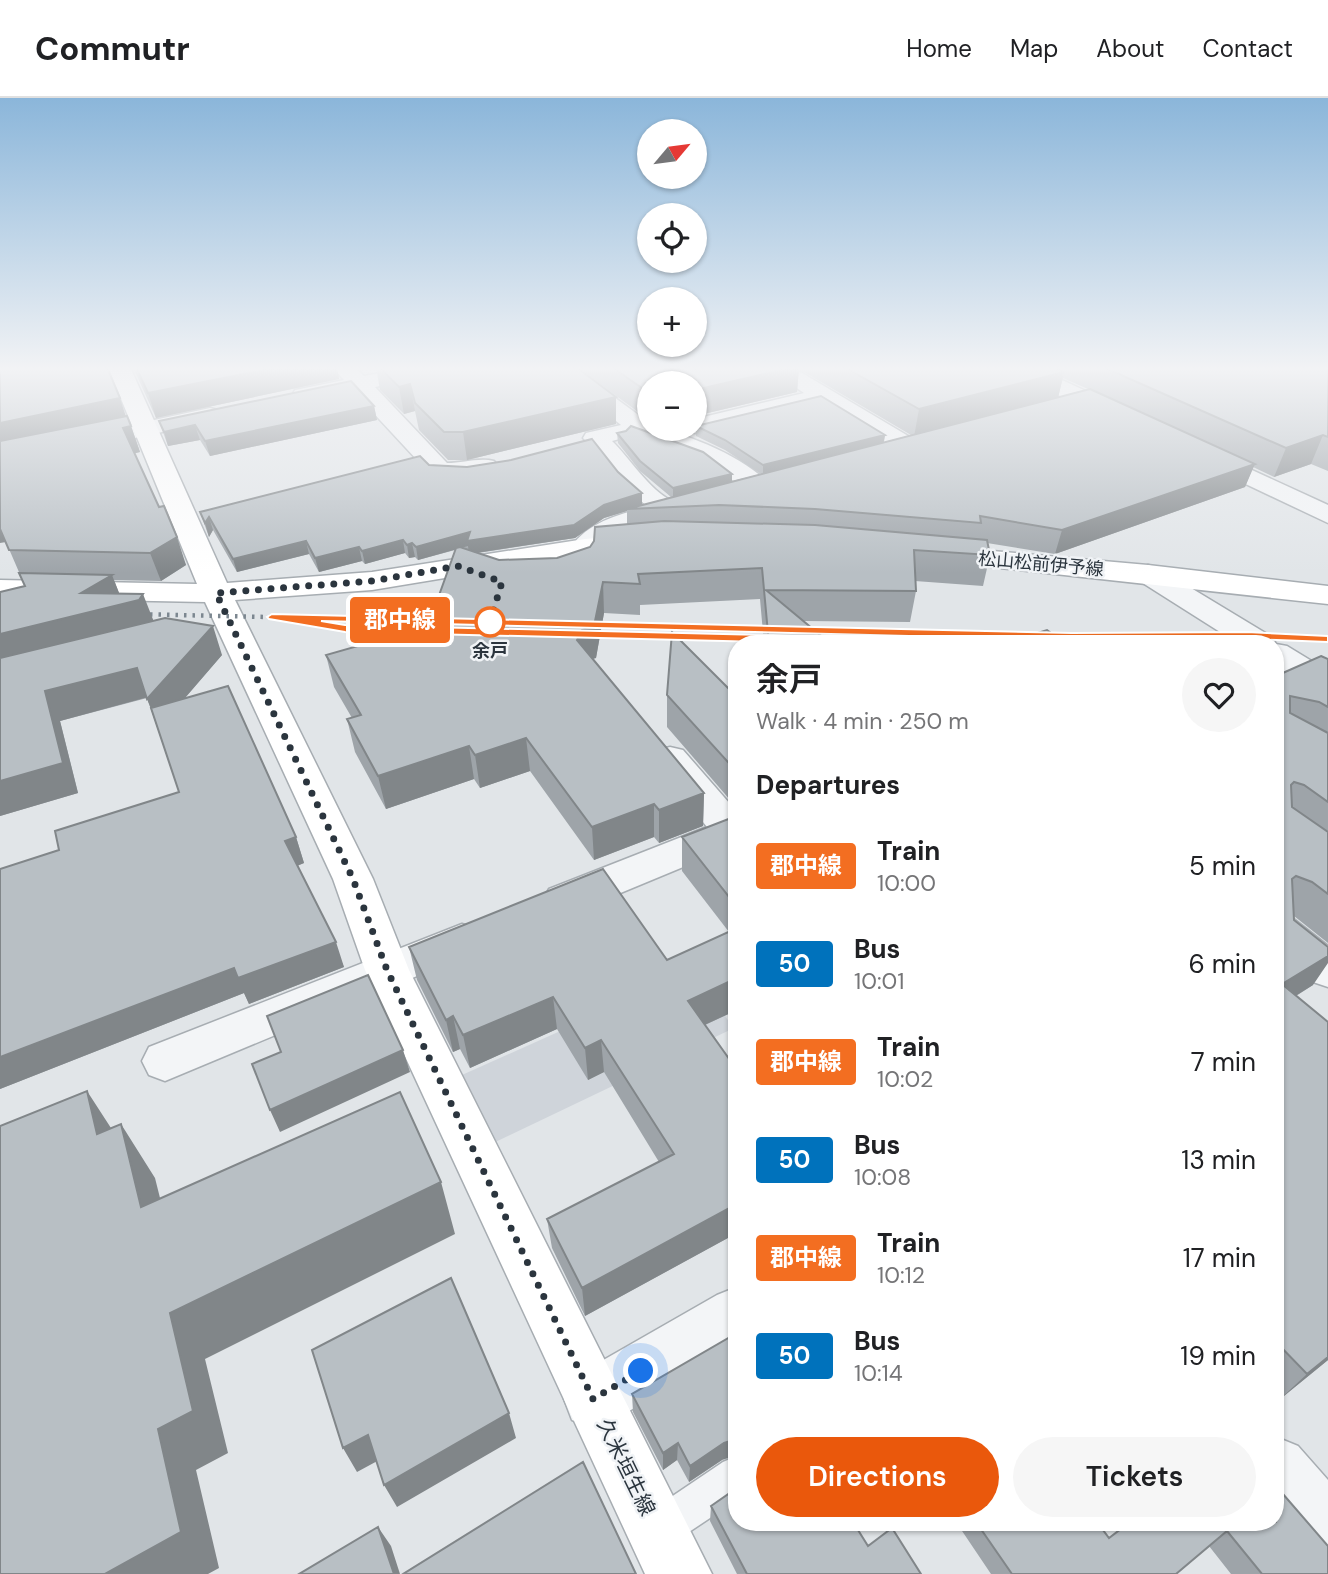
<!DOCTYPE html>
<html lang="en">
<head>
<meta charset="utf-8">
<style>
	:root { --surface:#fff; --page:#f6f6f6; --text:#202124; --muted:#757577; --line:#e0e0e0; --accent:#ea580c }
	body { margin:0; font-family:"DM Sans","Noto Sans JP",sans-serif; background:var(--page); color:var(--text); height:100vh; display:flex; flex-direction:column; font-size:26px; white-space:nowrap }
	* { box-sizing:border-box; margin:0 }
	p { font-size:23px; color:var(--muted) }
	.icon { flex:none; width:38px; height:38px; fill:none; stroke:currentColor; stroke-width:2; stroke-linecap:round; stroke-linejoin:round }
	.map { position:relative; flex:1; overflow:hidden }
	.details { position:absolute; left:728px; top:537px; width:556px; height:896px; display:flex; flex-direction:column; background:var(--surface); border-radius:28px; box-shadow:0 2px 5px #0004 }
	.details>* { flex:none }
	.badge { padding:0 14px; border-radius:5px; font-size:24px; line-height:46px }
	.needle { width:46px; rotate:61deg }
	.buttons { position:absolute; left:637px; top:21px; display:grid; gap:14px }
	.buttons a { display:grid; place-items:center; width:70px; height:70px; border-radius:50%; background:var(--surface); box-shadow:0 2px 5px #0004; font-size:35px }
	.you { position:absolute; width:35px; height:35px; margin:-18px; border:5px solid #fff; border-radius:50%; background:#1a73e8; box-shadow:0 0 0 10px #1a73e833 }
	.map>.badge { position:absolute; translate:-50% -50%; box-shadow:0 0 0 4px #fff }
	h2 { padding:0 28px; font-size:26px; line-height:63px }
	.round { display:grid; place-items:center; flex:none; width:74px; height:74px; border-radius:37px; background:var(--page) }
	.head { display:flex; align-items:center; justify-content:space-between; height:119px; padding:0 28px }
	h1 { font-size:33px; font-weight:600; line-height:52px }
	.primary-button { display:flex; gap:14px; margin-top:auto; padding:14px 28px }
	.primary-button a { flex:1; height:80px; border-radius:42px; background:var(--accent); color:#fff; font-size:28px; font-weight:600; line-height:80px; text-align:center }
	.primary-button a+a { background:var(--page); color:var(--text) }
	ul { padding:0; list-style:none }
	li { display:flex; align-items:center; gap:21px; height:98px; padding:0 28px }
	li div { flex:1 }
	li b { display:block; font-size:26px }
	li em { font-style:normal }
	li .badge { min-width:77px; font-weight:700; text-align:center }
	header { display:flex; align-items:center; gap:42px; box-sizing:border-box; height:98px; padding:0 35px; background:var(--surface); border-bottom:2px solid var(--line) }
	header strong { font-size:33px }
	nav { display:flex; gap:38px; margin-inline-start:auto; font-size:24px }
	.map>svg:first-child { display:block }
	.built { fill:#cfd4da }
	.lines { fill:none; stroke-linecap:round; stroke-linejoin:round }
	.lane-casing { stroke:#a7adb2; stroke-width:3 }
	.street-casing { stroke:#a7adb2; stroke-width:3 }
	.secondary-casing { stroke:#a7adb2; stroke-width:3 }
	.lane { fill:#f3f5f7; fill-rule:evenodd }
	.street { fill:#f3f5f7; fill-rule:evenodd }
	.secondary { fill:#fff; fill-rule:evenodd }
	.rail { stroke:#7c8790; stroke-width:4.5; stroke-dasharray:2.5 6; stroke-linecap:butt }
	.wall { fill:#9ea4a9; fill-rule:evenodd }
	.shaded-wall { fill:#818689 }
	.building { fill:#b8bfc4; stroke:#818689; stroke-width:2 }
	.line { fill:#f36e21; stroke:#fff; stroke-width:2; fill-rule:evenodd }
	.walk { stroke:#2b353e; stroke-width:7; stroke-dasharray:0 12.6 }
	.stop-dot { fill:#fff; stroke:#f36e21; stroke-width:3.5 }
	.labels { text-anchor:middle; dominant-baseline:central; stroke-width:5; stroke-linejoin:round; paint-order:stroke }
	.far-street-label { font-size:18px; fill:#2b353e; stroke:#f0f3f6 }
	.far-stop-label { font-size:18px; font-weight:bold; fill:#2b353e; stroke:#f0f3f6 }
	.street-label { font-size:21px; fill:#2b353e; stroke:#f0f3f6 }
</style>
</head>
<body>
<header>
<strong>Commutr</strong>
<nav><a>Home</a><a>Map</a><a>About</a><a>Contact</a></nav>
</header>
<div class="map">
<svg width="1328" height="1476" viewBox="0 0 1328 1476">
	<rect width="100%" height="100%" fill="#e1e5e8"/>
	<path class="built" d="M692 874 734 930 487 1048 453 981Z"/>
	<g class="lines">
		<defs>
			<path id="lane" d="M737 1358V1402L671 1446 657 1452 643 1446 637 1432 643 1418 723 1364Z"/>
			<path id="street" d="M336 269H355L364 278 413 269H455L452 274 375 289 447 365C463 365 479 359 494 363L498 368 494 373 467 381 431 377 354 294 303 304 295 302 292 297 295 292 344 282 334 271Z
				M549 269H573L648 324 649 331C682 331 753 363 772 390L768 395 759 398 750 395 704 362 635 337 612 343C628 358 651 394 671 402 675 404 683 403 687 404L691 410 687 416C669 420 646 423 628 431 608 440 599 461 575 455L571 449C588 424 620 416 648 409L620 385 606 364 583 340 586 335 621 327Z
				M766 269H792L920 345 923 350 920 355 911 357 902 355 820 305 695 335 687 333 685 331H695V321L804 295Z
				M1006 269H1034L1129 313 1133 318 1129 323H1113L1009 274Z
				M210 310 218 312 222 317 218 322 0 369V355Z
				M1204 350 1328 407V425L1195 362 1192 357 1195 352Z
				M1148 467 1158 470 1272 539 1276 546 1287 548 1328 573V597L1316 594 1276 569V546H1239L1138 482 1133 476 1138 470Z
				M670 649 683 652 737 714V752L729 750 577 813 563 817 549 813 543 802 549 791 707 729 652 660 657 652Z
				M1276 814 1291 819 1328 848V889L1313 884 1276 853Z
				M462 826 477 831 483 842 477 853 165 983 149 977 142 963 149 949Z
				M737 1189V1249L614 1322 593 1330 572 1322 564 1301 572 1280 717 1197Z
				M1276 1339 1298 1348 1328 1382V1462L1306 1452 1276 1417Z"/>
			<path id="secondary" d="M108 269H130L227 485 372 474 585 441 642 436 652 438 656 444 652 450 585 457 372 492 235 502 373 781 409 872 712 1476H645L365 872 333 781 205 504 0 500V482L197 486Z
				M936 448 1148 467 1328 488V506L926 462 922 456 926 450Z"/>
		</defs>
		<use href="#lane" class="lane-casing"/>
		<use href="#street" class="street-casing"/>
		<use href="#secondary" class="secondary-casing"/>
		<use href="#lane" class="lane"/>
		<use href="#street" class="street"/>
		<use href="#secondary" class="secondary"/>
		<path class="rail" d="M133 516 448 523
			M584 527 1100 539
			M1209 538 1328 541
			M1090 539 1178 538"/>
	</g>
	<path class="wall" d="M133 269H337L339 281 156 320Z
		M376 269H576L616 326 467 362H448L419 332 415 313 404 316 380 292Z
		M577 269H1328V373L1311 366 1274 379 1253 369 1245 389 1055 456 987 445 990 457 983 488 915 483 916 493 910 524 804 523 831 546H764L760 501 640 507V517L604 515 596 560 592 561 704 695 703 728 659 745 654 739 594 762 530 673 480 690 474 681 386 711 355 654 347 621 352 620 334 589 326 557 428 528 455 452 418 462 415 459 409 460 405 455 365 466 362 463 319 474 309 456 237 474 213 432 209 439 200 414 429 367 642 407 671 399 640 373 618 345 617 335 732 383 761 376 725 352 696 338V328L885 337 884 344 911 337 799 271 797 294 695 318V285H649V322ZM1063 280 1088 291 1058 299ZM627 413V426L590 449 557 460 499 462 478 455 575 440 604 420Z
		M374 308 377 322 210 358 200 342 168 348 159 323Z
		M126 318 131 328 140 354 134 355 186 467 161 483 114 482 119 495 154 523 222 557 185 600 296 739 304 765 297 768 344 869 249 906 244 895 0 991V771L59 752 179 694 147 600 60 623 78 695 0 718V494L25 488 6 444Z
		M664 331H685L684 334Z
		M1161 536 1255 546H1157Z
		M1328 561V845L1294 818V822L1313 887 1296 898 1328 924V1262L1279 1302 1276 1298V578Z
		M667 597 737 599V710L667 629Z
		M737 720V912L705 927 737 972V1135L585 1218 552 1150 547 1121 659 1064 604 974 588 982 557 931 470 970 460 951 453 954 417 882 409 849 667 862 729 834 682 773V739Z
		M632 1296 722 1362 689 1384 677 1362 663 1372 633 1314Z
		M711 1408 868 1448 921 1476H737L710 1423Z
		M956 1424H1097L1109 1440 1276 1424 1328 1476H1231L1209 1448 1176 1476H991Z"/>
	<path class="shaded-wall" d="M278 269H337L339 281 156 320 148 295Z
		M794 269H799L797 294 695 318V291Z
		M1064 274 1058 300 914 339 919 311Z
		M410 286 415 313 404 316 399 289Z
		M616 299V326L467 362 463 334Z
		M120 300 128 325 0 353V325Z
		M374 308 377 322 210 358 205 343Z
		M195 327 200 342 168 348 164 334Z
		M131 328 140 354 132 356 123 330Z
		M885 337 883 347 763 377V367Z
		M1323 337 1311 366 1274 379 1286 350Z
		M1255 366 1245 389 1055 456 1062 432Z
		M732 376V386L673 400V390Z
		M642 395V408L627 411V413L604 420 575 440 469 456 468 448 418 462 416 449 470 434 604 407Z
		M209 419 213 432 209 439 205 425Z
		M0 431 6 444 0 445Z
		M177 439 186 467 161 483 150 455Z
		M403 442 405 455 365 466 362 453Z
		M306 443 309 456 237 474 233 461Z
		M412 445 415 459 409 460 407 447Z
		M359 449 362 463 319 474 315 460Z
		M112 477 123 505 143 496 154 524 0 568V536L81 495Z
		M603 484 604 515 596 560 584 563 577 542Z
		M213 528 222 557 159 630 147 601 148 599 60 623 78 695 0 718V683L45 593Z
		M526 640 530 673 480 690 475 657Z
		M469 648 474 681 386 711 378 678Z
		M704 695 703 728 659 745V712Z
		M654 706V739L594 762 592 729Z
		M296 739 304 765 294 769 285 743Z
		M336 844 344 869 249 906 244 895 0 991V959L234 870Z
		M1328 858V865L1313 887 1276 910 1282 886Z
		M737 880V912L687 935 688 903Z
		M553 899 557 931 470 970 463 937Z
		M453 918 460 951 453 954 446 922Z
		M601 942 604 974 588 982 585 950Z
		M403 952 410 974 280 1034 270 1012Z
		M87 993 122 1047 97 1036Z
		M121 1026 155 1080 175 1160 141 1109Z
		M441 1084 455 1136 205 1261 228 1355 196 1372 219 1470 208 1476H105L158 1331 170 1215Z
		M737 1106V1135L585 1218 582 1190Z
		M1328 1259V1262L1279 1302 1307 1276Z
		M509 1315 516 1340 397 1409 384 1387Z
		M368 1337 381 1361 357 1374 343 1350Z
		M737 1341V1357L722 1362 689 1384 690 1368 724 1345Z
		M678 1345 677 1362 663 1372V1355Z
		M378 1429 391 1448 400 1476H394Z"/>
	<path class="building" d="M0 269H107L120 300 0 325Z
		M136 269H278L148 295Z
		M379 269H576L616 299 463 334H444L415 305 410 286 399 289Z
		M612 269H693L696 271 706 269H794L695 292V285H649V295Z
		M844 269H1053L1064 274 919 311Z
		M1103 269H1328V339L1323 337 1286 350Z
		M351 283 374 308 205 343 195 327 164 334 159 323Z
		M1090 291 1255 366 1062 432 980 418 981 425 815 411 719 407 627 411Z
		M821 298 885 337 763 367 725 342 696 328Z
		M127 318 131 328 123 330 159 409 164 408 177 439 150 455 9 452 0 431V343Z
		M631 328 703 354 732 376 673 390 640 363 617 335 626 333Z
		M592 341 618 374 642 395 604 407 574 427 467 443 470 434 416 449 412 445 407 447 403 442 362 453 359 449 315 460 306 443 233 461 209 419 205 425 200 414 420 358 429 367 467 369 511 362Z
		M664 423 815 427 987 442 990 457 914 452 916 493 766 492 831 546H769L762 470 638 476 640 486 603 484 594 528 582 532 577 542 704 695 659 712 654 706 592 729 526 640 475 657 469 648 378 678 347 621 361 617 326 557 428 528 456 450 460 449 499 462 557 460 590 449 594 443 595 429Z
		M19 475 112 477 81 495 143 496 139 502 0 536V494L25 488Z
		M165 520 213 528 147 601 137 570 45 593 63 665 0 683V560Z
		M1047 532 1066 546H1002Z
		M672 534 737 599V674L667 597Z
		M1161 536 1250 538 1255 546H1166Z
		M937 542 938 546H926Z
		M1321 558 1328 561V609L1319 604 1290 598V615L1328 635V704L1304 687 1294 684 1291 687 1292 709 1328 734V796L1312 784 1296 778 1292 781 1294 822 1328 849V858L1282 886 1328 924V1259L1307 1276 1276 1244V578Z
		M228 588 296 739 285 743 336 844 238 880 234 870 0 959V771L59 752 55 733 179 694 151 610Z
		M731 720H737V809L682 739Z
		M603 771 667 862 737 830V880L688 903 737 972V1106L582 1190 547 1121 674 1056 601 942 585 950 553 899 463 937 453 918 446 922 409 849Z
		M368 877 403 952 270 1012 252 966 281 954 267 918Z
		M87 993 97 1036 121 1026 141 1109 400 994 441 1084 170 1215 193 1313 158 1331 181 1434 105 1476H0V1028Z
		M451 1180 509 1315 384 1387 368 1337 343 1350 312 1252Z
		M737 1235V1341L724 1345 690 1368 678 1345 663 1355 632 1296Z
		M583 1364 636 1476H403Z
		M1276 1388 1328 1448V1476H1262L1227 1433 1176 1476H1012L976 1424H1097L1109 1440 1130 1424H1276Z
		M737 1390V1424H853L868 1448 892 1430 921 1476H747L711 1408Z
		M378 1429 394 1476H299Z"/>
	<linearGradient id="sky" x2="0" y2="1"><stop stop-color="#8bb6da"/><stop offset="0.57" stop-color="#f2f3f5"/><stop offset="1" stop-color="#f2f3f5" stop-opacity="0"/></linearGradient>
	<rect width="1328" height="475" fill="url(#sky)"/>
	<path class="line" d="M272 516 1072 535 1247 534 1328 538V544L1247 541 1077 542 937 548 345 534 269 521 267 519ZM321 523 988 540 937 541 345 527Z"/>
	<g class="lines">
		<path class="walk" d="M490 524 502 484 458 468 372 483 216 495 353 781 387 872 593 1301 641 1273"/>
	</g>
	<circle class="stop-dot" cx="490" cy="524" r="14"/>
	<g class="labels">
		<g class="far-street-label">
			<text transform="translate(1041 466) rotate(5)">松山松前伊予線</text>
		</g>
		<g class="far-stop-label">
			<text x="490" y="553">余戸</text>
		</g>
		<g class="street-label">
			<text transform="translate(626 1369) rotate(64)">久米垣生線</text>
		</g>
	</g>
</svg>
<div class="buttons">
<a><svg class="needle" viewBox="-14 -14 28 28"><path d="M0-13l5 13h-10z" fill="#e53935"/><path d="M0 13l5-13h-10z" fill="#757577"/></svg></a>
<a><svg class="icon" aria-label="locate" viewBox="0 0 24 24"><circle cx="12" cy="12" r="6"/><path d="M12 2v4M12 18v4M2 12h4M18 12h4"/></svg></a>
<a>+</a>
<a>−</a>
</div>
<div class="you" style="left:641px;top:1273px"></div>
<b class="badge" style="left:400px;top:522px;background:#f36e21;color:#fff">郡中線</b>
<section class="details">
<div class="head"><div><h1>余戸</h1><p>Walk · 4 min · 250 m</p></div><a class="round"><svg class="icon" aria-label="heart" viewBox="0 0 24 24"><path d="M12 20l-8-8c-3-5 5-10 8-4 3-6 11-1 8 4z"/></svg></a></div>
<h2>Departures</h2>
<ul>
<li><span class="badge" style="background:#f36e21;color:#fff">郡中線</span><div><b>Train</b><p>10:00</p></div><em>5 min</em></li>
<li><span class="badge" style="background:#0072bc;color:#fff">50</span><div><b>Bus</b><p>10:01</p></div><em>6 min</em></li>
<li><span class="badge" style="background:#f36e21;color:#fff">郡中線</span><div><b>Train</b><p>10:02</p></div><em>7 min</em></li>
<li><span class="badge" style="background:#0072bc;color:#fff">50</span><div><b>Bus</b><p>10:08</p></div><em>13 min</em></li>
<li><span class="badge" style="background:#f36e21;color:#fff">郡中線</span><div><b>Train</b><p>10:12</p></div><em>17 min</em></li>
<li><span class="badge" style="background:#0072bc;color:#fff">50</span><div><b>Bus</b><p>10:14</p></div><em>19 min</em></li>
</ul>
<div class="primary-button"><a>Directions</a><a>Tickets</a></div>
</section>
</div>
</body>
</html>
